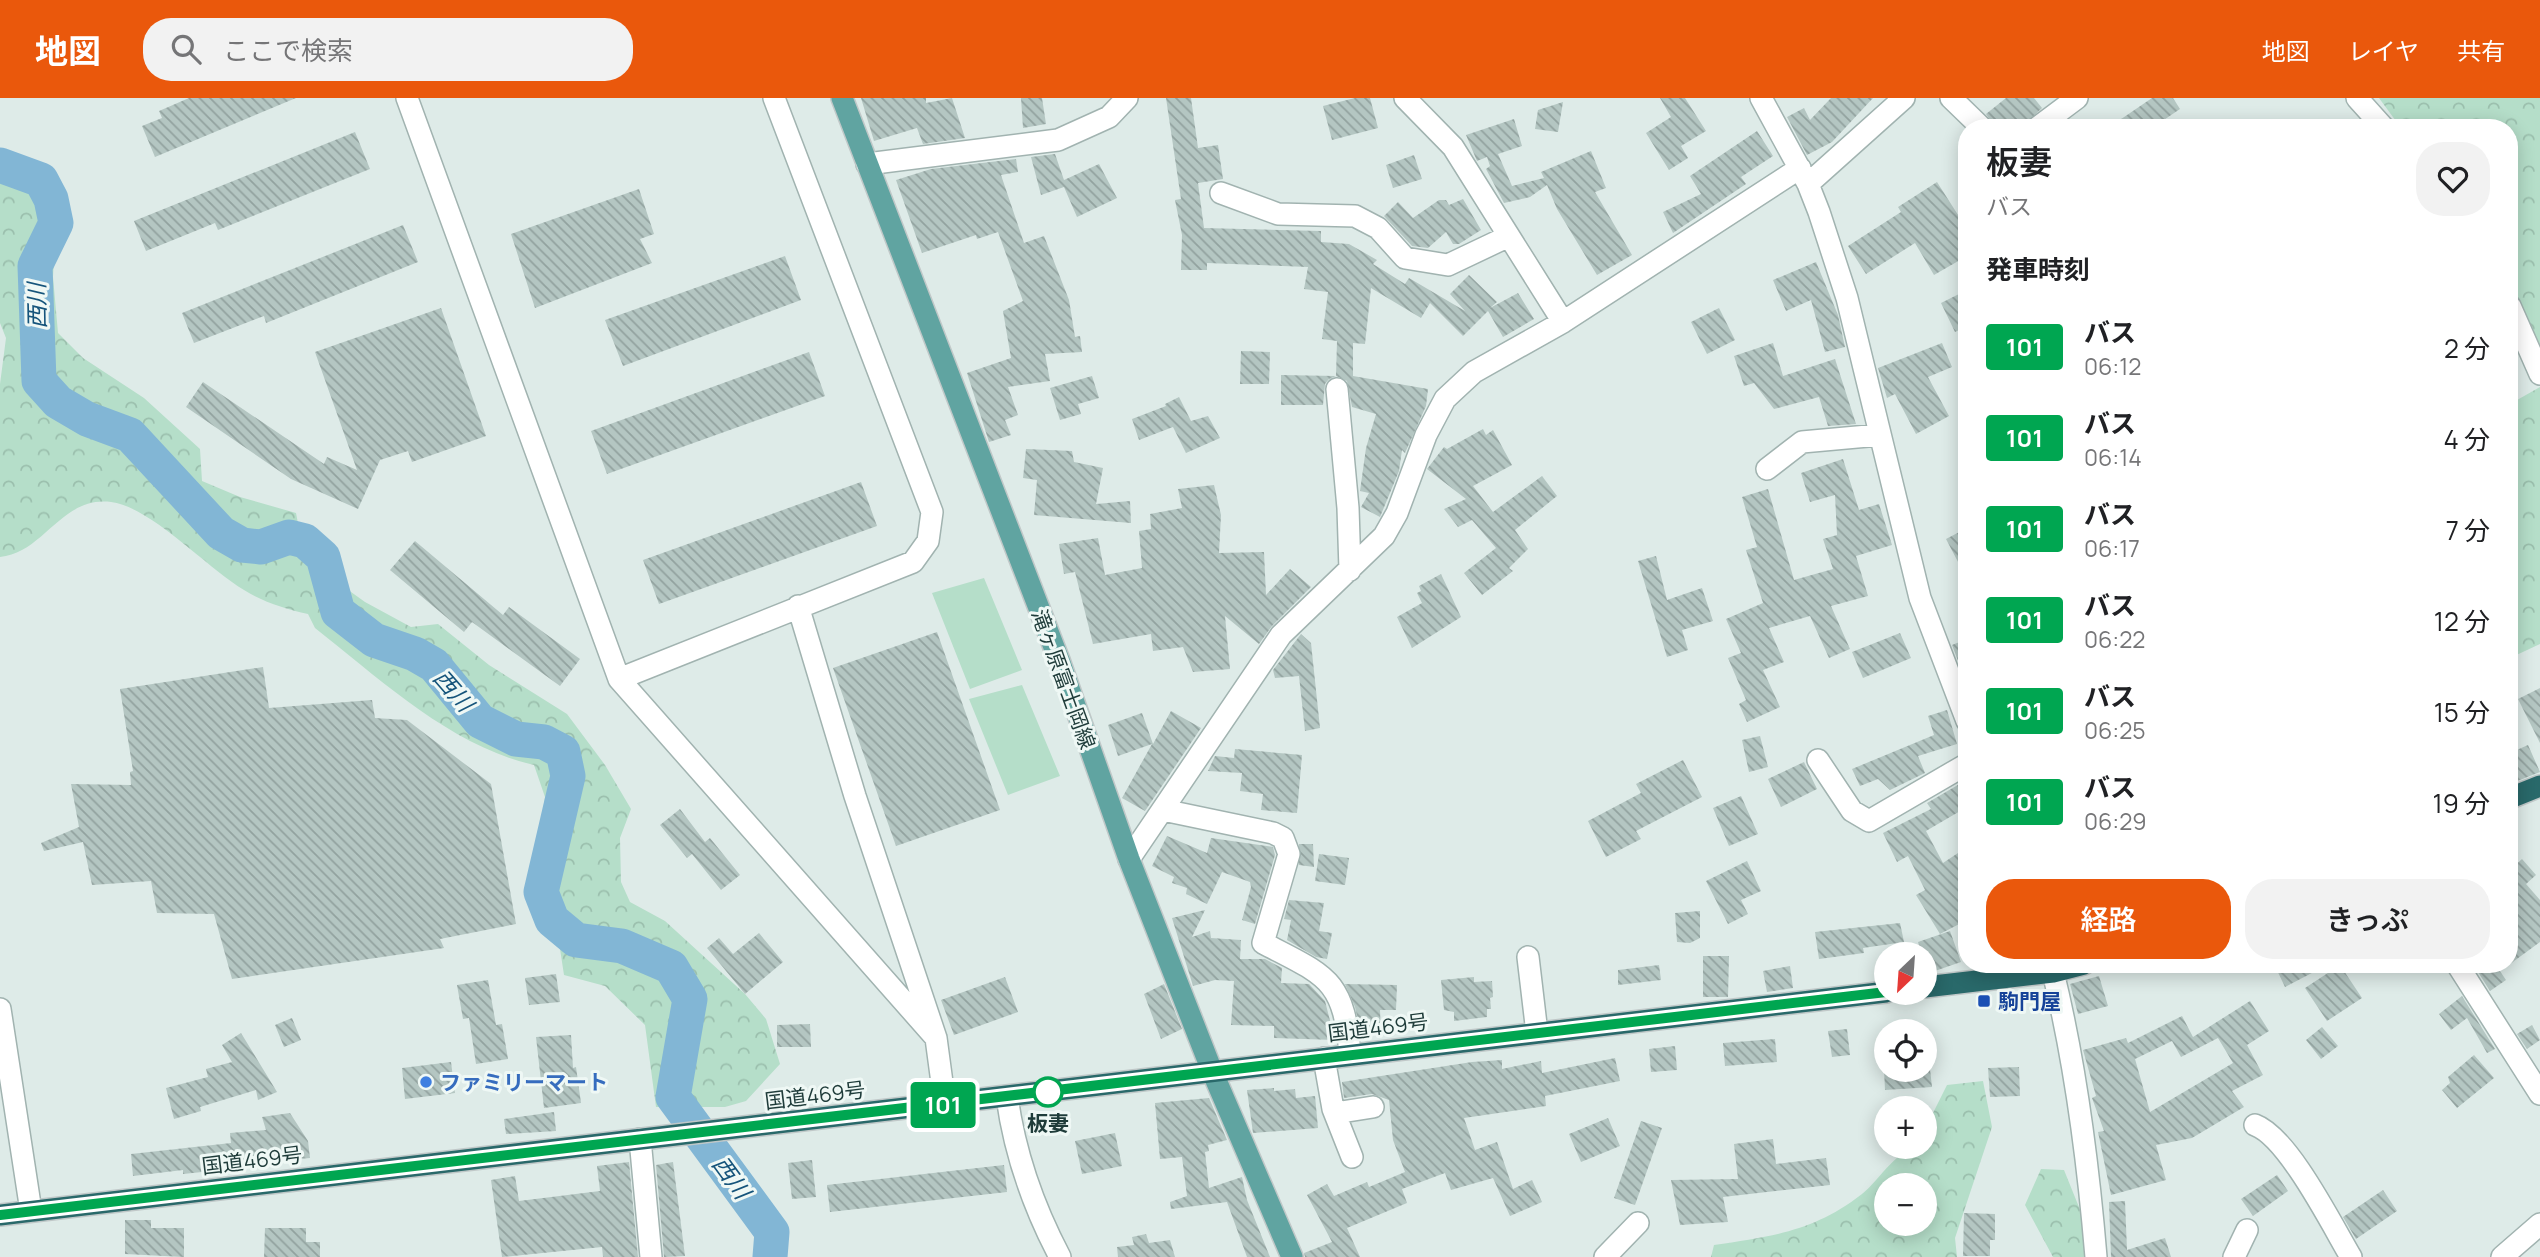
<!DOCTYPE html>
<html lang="ja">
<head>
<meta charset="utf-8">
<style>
	:root { --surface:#fff; --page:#f2f2f2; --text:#202124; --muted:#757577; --accent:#ea580c }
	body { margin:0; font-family:Manrope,"Noto Sans JP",sans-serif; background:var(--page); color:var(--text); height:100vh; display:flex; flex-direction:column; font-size:26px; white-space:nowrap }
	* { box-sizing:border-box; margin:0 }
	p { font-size:23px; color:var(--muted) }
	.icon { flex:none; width:38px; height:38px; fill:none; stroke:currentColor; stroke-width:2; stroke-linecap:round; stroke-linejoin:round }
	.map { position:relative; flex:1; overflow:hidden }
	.panel { position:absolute; left:1958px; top:21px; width:560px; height:854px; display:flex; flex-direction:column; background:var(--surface); border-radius:28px; box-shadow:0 4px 18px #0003 }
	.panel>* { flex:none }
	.badge { padding:0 14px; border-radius:5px; font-size:24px; line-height:46px }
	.needle { width:46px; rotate:205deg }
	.controls { position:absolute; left:1874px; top:844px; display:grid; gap:14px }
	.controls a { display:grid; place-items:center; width:63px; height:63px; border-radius:50%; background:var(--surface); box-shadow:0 4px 18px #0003; font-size:35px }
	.map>.badge { position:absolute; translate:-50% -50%; box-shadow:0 0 0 4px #fff }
	h2 { padding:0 28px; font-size:26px; line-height:63px }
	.round { display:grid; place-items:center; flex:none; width:74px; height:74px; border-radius:28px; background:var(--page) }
	.head { display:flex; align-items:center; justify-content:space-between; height:119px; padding:0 28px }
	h1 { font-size:33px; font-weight:600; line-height:52px }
	.primary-button { display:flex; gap:14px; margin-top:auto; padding:14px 28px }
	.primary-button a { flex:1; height:80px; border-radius:28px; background:var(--accent); color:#fff; font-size:28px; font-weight:600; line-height:80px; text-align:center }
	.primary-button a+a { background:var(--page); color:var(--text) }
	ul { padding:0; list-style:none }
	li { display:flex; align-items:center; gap:21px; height:91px; padding:0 28px }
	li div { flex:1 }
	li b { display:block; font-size:26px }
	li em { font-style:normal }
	li .badge { min-width:77px; font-weight:700; text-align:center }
	header { display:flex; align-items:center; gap:42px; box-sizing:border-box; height:98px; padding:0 35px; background:var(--accent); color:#fff }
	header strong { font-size:33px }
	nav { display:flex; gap:38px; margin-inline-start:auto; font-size:24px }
	.search { width:490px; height:63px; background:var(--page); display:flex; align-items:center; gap:18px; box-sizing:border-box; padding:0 24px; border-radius:28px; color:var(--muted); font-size:26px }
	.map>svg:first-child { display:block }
	.forest { fill:url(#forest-crowns); fill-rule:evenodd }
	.green { fill:#b5dec9 }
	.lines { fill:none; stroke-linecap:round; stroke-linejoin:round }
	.river { stroke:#82b6d5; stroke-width:35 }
	.building { fill:url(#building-back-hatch); fill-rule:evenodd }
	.minor-casing { stroke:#a1b3b0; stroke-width:24 }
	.major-casing { stroke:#c0c8c8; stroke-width:24 }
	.highway-casing { stroke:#c0c8c8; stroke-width:24 }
	.minor { stroke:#fff; stroke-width:21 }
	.major { stroke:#60a4a1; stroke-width:21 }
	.highway { stroke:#29696a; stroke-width:21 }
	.line-casing { stroke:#fff; stroke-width:16 }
	.line { stroke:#00a651; stroke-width:10 }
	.transit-dot { fill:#1a4fb4; stroke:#eff8f5; stroke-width:2.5 }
	.shop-dot { fill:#3f7fe0; stroke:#eff8f5; stroke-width:2.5 }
	.stop-dot { fill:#fff; stroke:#00a651; stroke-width:3.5 }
	.labels { text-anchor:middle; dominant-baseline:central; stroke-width:6; stroke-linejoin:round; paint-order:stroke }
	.street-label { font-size:21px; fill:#1f3c3a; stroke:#eff8f5 }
	.transit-label { font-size:21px; font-weight:bold; fill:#164399; stroke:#eff8f5; text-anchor:start }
	.shop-label { font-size:21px; font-weight:bold; fill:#366cbe; stroke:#eff8f5; text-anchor:start }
	.stop-label { font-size:21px; font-weight:bold; fill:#1f3c3a; stroke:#eff8f5 }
	.water-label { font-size:23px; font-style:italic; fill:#15547b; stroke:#eff8f5 }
</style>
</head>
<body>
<header>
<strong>地図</strong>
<div class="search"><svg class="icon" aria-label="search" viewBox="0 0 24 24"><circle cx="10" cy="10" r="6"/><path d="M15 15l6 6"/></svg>ここで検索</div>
<nav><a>地図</a><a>レイヤ</a><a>共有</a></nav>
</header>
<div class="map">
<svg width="2540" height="1159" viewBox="0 0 2540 1159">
	<defs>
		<pattern id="forest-crowns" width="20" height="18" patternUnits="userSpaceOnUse" patternTransform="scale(1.75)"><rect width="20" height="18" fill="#b5dec9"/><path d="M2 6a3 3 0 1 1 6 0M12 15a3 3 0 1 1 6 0" fill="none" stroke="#9bbfad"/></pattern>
		<pattern id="building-back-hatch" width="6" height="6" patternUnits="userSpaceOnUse" patternTransform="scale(1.75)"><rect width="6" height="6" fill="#b4c6c2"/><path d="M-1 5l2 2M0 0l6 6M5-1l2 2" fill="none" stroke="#92a29f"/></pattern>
	</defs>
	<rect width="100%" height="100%" fill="#deebe8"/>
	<path class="forest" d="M2379 0H2540V255L2510 194V30H2401Z
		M0 61 42 72 56 125 53 179 58 235 83 260 144 300 200 351 202 383 240 399 296 415 305 461 365 504 411 529 438 526 489 567 567 616 605 667 631 711 620 740 621 784 630 804 665 823 745 896 766 921 780 966 746 1003 725 1009H656L645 927 605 888 564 877 541 727 545 699 534 667C451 648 381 582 315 530L308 516C286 511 263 504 244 492 207 470 151 409 111 404 61 398 44 455 0 459V286L6 240 0 225Z
		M2540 289V546L2510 560V306Z
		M1983 983 1992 1029 1955 1140 1957 1159H1711L1714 1147C1772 1138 1813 1134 1862 1096 1881 1081 1897 1048 1925 1048V1031L1947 987ZM1886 1087H1925V1125H1886Z
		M2041 1071 2064 1072 2085 1124 2087 1159H2053L2025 1107Z"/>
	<path class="green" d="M984 480 1022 572 970 591 932 495Z
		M1022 587 1060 678 1008 697 969 601Z"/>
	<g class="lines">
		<path class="river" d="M0 67 41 82 51 101 56 125 35 168 39 283 58 304 87 321 130 337 221 435 242 447 261 449 289 439 305 443 323 459 338 514 374 542 415 556 434 567 480 623 516 641 544 644 563 654 568 678 541 794 552 822 576 842 622 848 671 869 690 901 673 999 772 1134 770 1159"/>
	</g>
	<path class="building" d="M189 0H296L155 59 142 28 162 20 159 13Z
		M861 0H926V5L952 0 965 40 923 46 917 30 874 43Z
		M1021 0H1042L1046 26 1023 30Z
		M1166 0H1191L1198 50 1218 47 1223 81 1198 85 1204 130 1321 133V144L1349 146 1377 162 1373 166 1405 186 1409 180 1465 213 1450 196 1469 177 1497 204 1490 210 1518 195 1534 221 1503 239 1488 213 1463 238 1430 205 1421 220 1371 190 1365 246 1353 245V278L1428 291 1426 308 1405 355 1402 352 1399 373 1380 419 1361 409 1369 395 1360 393 1366 350 1376 316 1352 309 1347 283 1336 278 1329 281 1325 286 1323 307H1281V277L1336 278 1337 243 1322 241 1328 194 1304 191 1308 169 1207 165V172H1181L1182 137 1175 102 1181 101Z
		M1355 0H1370L1378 30 1332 42 1323 8Z
		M1660 0H1685L1706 33 1681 48 1688 60 1669 72 1646 35 1671 19Z
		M1831 0H1873L1832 44 1807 57 1787 19 1804 10 1810 22Z
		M2006 0H2034L2042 10 2021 30H1996L1986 16Z
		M2152 0H2173L2180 11 2152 30H2108Z
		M1563 4 1558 34 1535 31 1538 12Z
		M1514 21 1522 48 1498 56 1512 88 1544 80 1541 74 1591 53 1606 90 1595 94 1632 157 1597 177 1557 111 1547 87 1530 99 1504 105 1486 71 1490 68 1487 59 1477 63 1466 37Z
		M1757 33 1773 58 1741 79 1746 86 1673 135 1663 114 1701 96 1690 78Z
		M355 34 370 71 218 132 215 125 146 153 134 123Z
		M1055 56 1064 82 1099 66 1117 100 1077 119 1064 89 1041 97 1031 59Z
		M1414 57 1422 81 1393 90 1386 67Z
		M1016 61 1018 74 1001 77 1024 145 1044 138 1069 202 1075 239 1080 238 1082 254 1045 256 1050 283 1008 289 1018 317 1005 322 1011 337 989 344 967 275 1011 260 1003 213 1023 203 998 134 977 141 976 137 922 155 896 82 931 71Z
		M1937 84 1967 131V158L1934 177 1915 145 1866 176 1848 148 1901 114 1898 109Z
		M639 91 654 136 640 141 652 165 535 210 511 136Z
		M1463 101 1481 132 1459 146H1453L1446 134 1428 150 1412 148 1384 118 1398 104 1413 120 1439 102H1446L1449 107Z
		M403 127 418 164 266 225 264 218 194 245 182 215Z
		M785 158 801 202 623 268 605 222Z
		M1816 164 1838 217 1845 249 1825 254 1811 202 1786 213 1773 182Z
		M1967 192V228L1955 234 1941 205Z
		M441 210 486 338 412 364 408 353 380 362 358 411 291 381 186 309 203 284 324 366 327 359 357 372 315 254Z
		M1719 210 1735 242 1707 256 1691 224Z
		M1773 245 1783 278 1835 261 1856 326 1828 328 1819 299 1774 311 1754 285 1744 288 1734 258Z
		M1942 245 1952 269 1928 279 1949 318 1916 336 1895 296 1887 300 1878 270Z
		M1241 253 1270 254 1269 286H1240Z
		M809 254 825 298 607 376 591 333Z
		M1092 278 1099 300 1078 306 1081 316 1060 322 1050 290Z
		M1179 299 1191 323 1208 318 1220 340 1186 355 1173 329 1139 342 1132 321 1166 308 1165 306Z
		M1483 331 1486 337 1493 332 1512 367 1473 388 1493 414 1542 378 1557 398 1515 432 1528 451 1509 470 1513 473 1482 497 1464 475 1496 450 1472 422 1458 429 1444 411 1466 401 1427 371 1444 349 1447 351Z
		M1026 351 1072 353 1074 364 1103 370 1096 406 1130 403 1131 425 1034 417 1037 382 1023 380Z
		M1843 361 1859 412 1879 406 1892 447 1856 458 1868 498 1831 508 1850 551 1829 560 1810 518 1769 530 1784 564 1763 572 1780 609 1747 624 1739 606 1746 602 1728 560 1741 555 1726 521 1763 505 1746 452 1757 449 1742 399 1768 391 1794 482 1833 471 1823 441 1837 437 1835 397 1810 404 1801 375Z
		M861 384 877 428 659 506 643 462Z
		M1214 387 1221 417 1219 455 1264 454 1266 497 1290 471 1311 489 1272 528 1259 546 1225 518 1230 571 1193 574 1183 549 1153 553 1151 536 1093 546 1075 474 1064 476 1059 446 1098 440 1105 477 1142 470 1139 433 1151 431 1150 416 1182 410 1178 391Z
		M1967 430V481L1946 441Z
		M415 443 503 517 509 509 580 561 560 588 472 524 464 534 390 472Z
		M1656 458 1667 502 1702 490 1713 523 1682 532 1688 552 1667 559 1638 463Z
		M1441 476 1461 519 1412 550 1397 519 1422 505 1417 495 1421 493 1419 488Z
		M937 534 1000 712 896 748 833 570Z
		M1900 535 1911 560 1863 580 1852 554Z
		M1301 536 1311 545 1320 630 1305 633 1299 578 1275 580 1273 572Z
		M1967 541V586L1952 547Z
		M263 569 269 610 372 602 375 620 407 622 491 686 516 826 440 841 444 850 232 881 214 816 157 815 151 783 92 787 83 744 44 753 41 745 79 729 71 686 131 687 130 674 133 673 120 591Z
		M2540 590V645L2518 601Z
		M1947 612 1957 646 1918 658 1925 675 1890 692 1878 681 1860 688 1852 671 1934 637 1928 618Z
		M1171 613 1201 630 1145 713 1122 700 1152 646 1118 658 1108 627 1142 615 1153 646Z
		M1760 638 1768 669 1749 674 1742 642Z
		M2528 647 2540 674 2510 686V655Z
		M1235 651 1302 657 1297 715 1261 712 1263 696 1240 693 1242 675 1208 673 1215 658 1234 660Z
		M1683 662 1702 699 1636 733 1641 741 1606 759 1588 723 1641 695 1636 686Z
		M1804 664 1817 691 1781 709 1768 681Z
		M1963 684 1967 691V709L1926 733 1943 765 1967 749V822L1940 836 1916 797 1925 792 1908 758 1897 764 1883 735 1931 711 1927 705Z
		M1741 698 1758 736 1729 748 1713 710Z
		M680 711 705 744 710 740 740 777 721 792 692 756 687 760 660 727Z
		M1167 738 1207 755 1211 740 1273 749 1275 757 1255 826 1242 822 1251 789 1250 784 1222 774 1207 806 1186 796 1187 790 1172 785 1174 779 1152 768Z
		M1299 746H1313L1314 769 1299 767Z
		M1319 756 1349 760 1345 787 1315 783Z
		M2522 761 2536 777 2526 786 2540 802V844L2510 866V767L2512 770Z
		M1747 763 1761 793 1741 802 1748 816 1728 826 1706 783Z
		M1289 802 1324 805 1319 833 1332 835 1327 861 1316 859 1287 842 1291 822 1284 821Z
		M1205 812 1192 839 1210 833 1211 840 1241 842 1240 861H1265L1282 870 1281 885 1309 886 1325 903 1335 942 1274 940V928L1231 927 1234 883 1215 882 1193 888 1172 820Z
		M1700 813V840L1690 845 1677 844 1675 815Z
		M1900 825 1904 844 1863 850 1864 855 1819 861 1815 834Z
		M1950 833 1961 864 1929 875 1925 856H1922L1918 844Z
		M759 835 783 864 745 896 707 850 719 840 733 856Z
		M1703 858H1729L1728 899H1703Z
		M2274 866H2329L2285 889Z
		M2473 866H2495L2506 882 2490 893Z
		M1659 867 1661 882 1618 887V872Z
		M2340 867 2362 900 2327 923 2305 890Z
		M1790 868 1793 890 1767 894 1763 873Z
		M556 876 560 904 529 907 525 880Z
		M2099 878 2108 908 2078 916 2070 886Z
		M1005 879 1018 914 954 937 941 902Z
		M1474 879V884L1492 883 1493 899 1490 900 1491 911H1487V919L1454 923V914L1444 912 1441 882Z
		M488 882 496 927 502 926 508 961 476 966 469 920 463 921 457 887Z
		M1164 886 1182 931 1161 941 1144 896Z
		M1345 886 1397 887 1396 912H1380L1381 936 1361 937 1355 909Z
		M2462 898 2495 951 2487 955 2467 920 2451 932 2439 916Z
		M2250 903 2269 933 2247 947 2263 977 2232 993 2244 1009 2192 1040 2156 1047 2166 1082 2111 1097 2098 1034 2104 1033 2092 1000 2096 998 2083 952 2126 940 2128 945 2182 918 2193 939ZM2218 940 2233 965 2150 1014 2135 961 2172 943 2181 959Z
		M292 920 301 942 284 949 275 927Z
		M810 926 811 949H777V927Z
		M2532 927 2540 942 2527 951 2517 936Z
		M2322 929 2338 948 2321 961 2306 942Z
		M1847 931 1850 957 1832 959 1828 933Z
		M241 935 277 994 258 1002 256 992 200 1009 201 1013 174 1021 166 990 208 979 206 971 232 964 222 947Z
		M571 937 573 970 576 969 581 1005 544 1010 536 939Z
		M1775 941 1777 964 1725 968 1723 945Z
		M1675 948 1677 972 1651 974 1649 951Z
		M2474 957 2494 980 2457 1010 2442 992 2450 985 2448 979Z
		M1615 960 1620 983 1545 998 1546 1008 1464 1020 1475 1052 1497 1044 1513 1091 1532 1082 1542 1104 1510 1118 1493 1080 1451 1092 1445 1075 1402 1091 1407 1105 1347 1130 1360 1159H1305L1304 1155 1332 1144 1307 1097 1327 1086 1334 1098 1367 1084 1369 1089 1405 1074 1393 1042 1389 1002 1372 996 1344 1000 1342 984 1472 964 1502 962V971L1541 963 1542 975Z
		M451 964 455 995 405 1001 402 970Z
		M2019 969 2020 998 1990 999 1988 970Z
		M1884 971H1930L1932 989 1885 992Z
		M1274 990V993L1295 991 1296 1000 1315 998 1318 1030 1253 1035 1247 992Z
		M1209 1000 1227 1042 1208 1047 1209 1053 1205 1054 1209 1090 1242 1079 1247 1102 1270 1159H1247L1227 1104 1171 1111 1170 1104 1187 1098 1182 1059 1160 1061 1155 1005Z
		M554 1014 556 1033 506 1036 504 1021Z
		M290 1015 308 1043 310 1060 221 1068V1072L183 1076V1072L133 1078 131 1056 231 1045 230 1035 266 1032 262 1019Z
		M1608 1020 1620 1048 1581 1064 1569 1036Z
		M1641 1023 1662 1030 1635 1107 1614 1100Z
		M1115 1035 1122 1068 1082 1076 1075 1043Z
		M1773 1041 1776 1066 1826 1060 1830 1087 1723 1099 1728 1124 1680 1127 1671 1082 1738 1081 1734 1046Z
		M812 1062 816 1099 792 1101 788 1065Z
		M629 1064 638 1159H603L602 1149 502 1159 491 1082 515 1078 519 1103 600 1093 597 1068Z
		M673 1064 685 1158 664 1159 656 1067Z
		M1004 1067 1007 1094 830 1114 827 1087Z
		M2277 1077 2288 1093 2253 1118 2241 1101Z
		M2383 1092 2397 1113 2356 1141 2343 1119Z
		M2125 1103 2127 1152 2165 1140 2171 1159H2111L2109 1104Z
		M1964 1115 1995 1116V1142H1990V1158H1963Z
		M125 1122H151V1130H184V1159L125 1156Z
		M265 1130H306V1144H320V1159H264Z
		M1146 1136 1149 1145 1170 1142 1175 1159H1118L1117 1149 1134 1147 1132 1139Z"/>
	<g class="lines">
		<defs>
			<path id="minor" d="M407 0 619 581 936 940
				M1405 0 1453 49 1563 224
				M1761 0 1808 86 1819 114 1847 200 1920 500 1967 623
				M1951 0 1982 30
				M2357 0 2384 30
				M2037 30 2077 0
				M867 66 1058 42 1109 19 1127 0
				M1808 86 1904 0
				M1221 95 1278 116 1355 118 1378 130 1405 160 1448 167 1509 138
				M2510 208 2540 276
				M1337 291 1348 410 1350 472
				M1767 371 1802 344 1879 337
				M798 508 855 698 936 940 945 1007
				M619 581 913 464 928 443 932 414 774 0
				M1818 662 1852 713 1869 723 1967 666
				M1163 712 1273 735 1283 740 1289 756 1263 845C1326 878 1344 880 1350 957
				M1129 761 1281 537 1384 438 1397 415 1426 337 1445 301 1474 274 1563 224 1800 70
				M1528 859 1537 935
				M2457 866 2540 996
				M2053 874C2076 968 2088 1063 2096 1159
				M0 911 31 1113
				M1324 960 1333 1011 1352 1059
				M1007 999C1015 1057 1033 1108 1060 1159
				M1335 1015 1373 1009
				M2255 1027C2288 1039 2332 1127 2351 1159
				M640 1041 651 1159
				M1605 1159 1638 1125
				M2234 1159 2247 1132
				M2502 1159 2540 1126"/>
			<path id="major" d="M842 0 1059 562 1129 761 1212 973 1292 1159"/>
			<path id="highway" d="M2510 700 2540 688
				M1925 889 2053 874 2084 866
				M0 1117 1886 894"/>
		</defs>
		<use href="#minor" class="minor-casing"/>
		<use href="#major" class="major-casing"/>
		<use href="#highway" class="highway-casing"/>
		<use href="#minor" class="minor"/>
		<use href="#major" class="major"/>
		<use href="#highway" class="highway"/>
	</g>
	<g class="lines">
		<defs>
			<path id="line" d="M0 1117 1886 894"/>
		</defs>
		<use href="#line" class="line-casing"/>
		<use href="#line" class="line"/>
	</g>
	<rect class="transit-dot" x="1977" y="896" width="14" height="14" rx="3.5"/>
	<circle class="shop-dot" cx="426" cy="984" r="7"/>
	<circle class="stop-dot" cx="1048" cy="994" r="14"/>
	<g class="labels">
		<g class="street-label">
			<text transform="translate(1064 581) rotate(70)">滝ヶ原富士岡線</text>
			<text transform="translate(1378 929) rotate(-7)">国道469号</text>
			<text transform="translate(815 997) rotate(-7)">国道469号</text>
			<text transform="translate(252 1062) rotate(-7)">国道469号</text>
		</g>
		<g class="transit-label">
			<text x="1998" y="903">駒門屋</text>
		</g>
		<g class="shop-label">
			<text x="440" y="984">ファミリーマート</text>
		</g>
		<g class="stop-label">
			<text x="1048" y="1025">板妻</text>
		</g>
		<g class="water-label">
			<text transform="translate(36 208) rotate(-91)">西川</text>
			<text transform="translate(454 592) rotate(49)">西川</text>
			<text transform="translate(732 1079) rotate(54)">西川</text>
		</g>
	</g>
</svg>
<div class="controls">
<a><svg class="needle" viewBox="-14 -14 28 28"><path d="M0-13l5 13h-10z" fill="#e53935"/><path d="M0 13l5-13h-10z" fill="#757577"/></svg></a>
<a><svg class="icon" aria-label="locate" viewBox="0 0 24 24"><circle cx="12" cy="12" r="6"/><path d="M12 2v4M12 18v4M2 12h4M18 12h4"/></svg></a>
<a>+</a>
<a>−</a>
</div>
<b class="badge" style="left:943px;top:1007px;background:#00a651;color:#fff">101</b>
<section class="panel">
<div class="head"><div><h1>板妻</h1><p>バス</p></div><a class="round"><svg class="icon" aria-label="heart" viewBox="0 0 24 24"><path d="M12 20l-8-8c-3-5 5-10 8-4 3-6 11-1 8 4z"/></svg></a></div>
<h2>発車時刻</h2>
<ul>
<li><span class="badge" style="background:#00a651;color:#fff">101</span><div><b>バス</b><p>06:12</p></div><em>2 分</em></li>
<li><span class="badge" style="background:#00a651;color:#fff">101</span><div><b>バス</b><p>06:14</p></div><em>4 分</em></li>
<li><span class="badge" style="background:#00a651;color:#fff">101</span><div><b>バス</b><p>06:17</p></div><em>7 分</em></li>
<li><span class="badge" style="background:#00a651;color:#fff">101</span><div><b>バス</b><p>06:22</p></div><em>12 分</em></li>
<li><span class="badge" style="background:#00a651;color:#fff">101</span><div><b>バス</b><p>06:25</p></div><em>15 分</em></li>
<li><span class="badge" style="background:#00a651;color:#fff">101</span><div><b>バス</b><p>06:29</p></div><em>19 分</em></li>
</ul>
<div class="primary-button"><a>経路</a><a>きっぷ</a></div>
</section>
</div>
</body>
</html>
